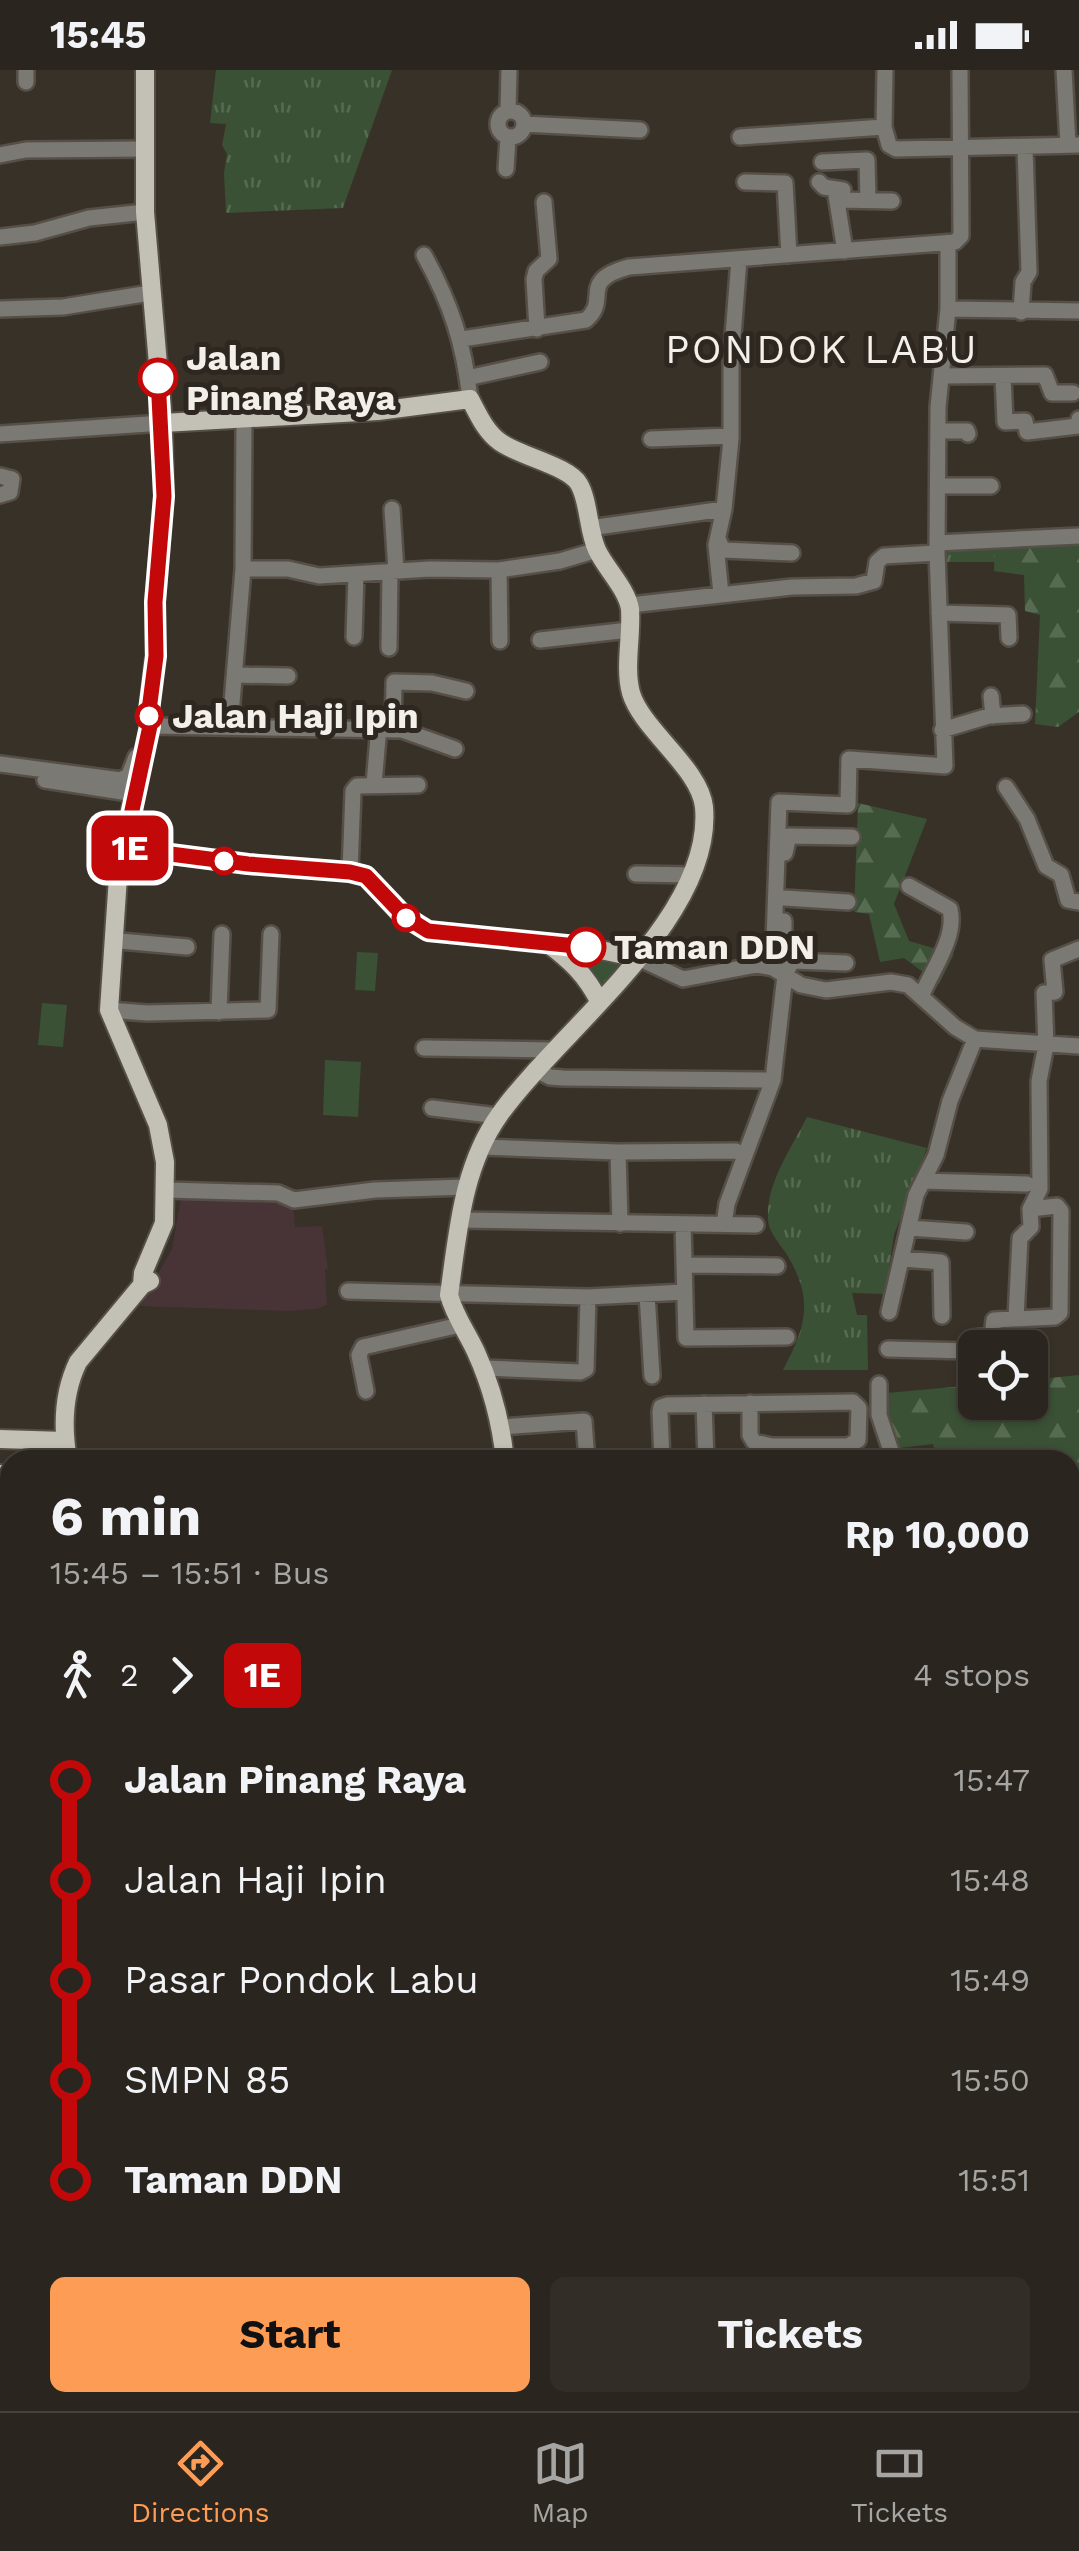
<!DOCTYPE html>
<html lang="en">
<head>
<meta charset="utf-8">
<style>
	:root { --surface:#2a251e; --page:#322d27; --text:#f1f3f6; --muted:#a5a5a4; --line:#46423c; --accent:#fd9c55 }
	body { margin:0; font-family:"Work Sans",sans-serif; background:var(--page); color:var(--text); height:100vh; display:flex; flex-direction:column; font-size:38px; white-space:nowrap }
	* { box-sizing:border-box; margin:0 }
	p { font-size:32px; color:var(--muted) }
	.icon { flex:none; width:55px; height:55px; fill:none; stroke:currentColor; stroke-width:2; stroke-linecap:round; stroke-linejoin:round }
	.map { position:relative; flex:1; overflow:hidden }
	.side { position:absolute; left:0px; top:1380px; width:1080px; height:962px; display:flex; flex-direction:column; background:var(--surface); border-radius:30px 30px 0 0; box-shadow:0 2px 8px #0004,0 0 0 2px var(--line) }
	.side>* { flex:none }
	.badge { padding:0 20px; border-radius:15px; font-size:35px; line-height:65px }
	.tools { position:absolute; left:958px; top:1260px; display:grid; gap:20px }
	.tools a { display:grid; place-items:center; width:90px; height:90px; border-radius:15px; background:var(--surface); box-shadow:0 2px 8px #0004,0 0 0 2px var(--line); font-size:50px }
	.map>.badge { position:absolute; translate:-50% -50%; box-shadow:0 0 0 5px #fff }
	.legs { display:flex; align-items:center; gap:15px; height:110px; padding:0 50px; font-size:32px }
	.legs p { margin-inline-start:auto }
	.headline { display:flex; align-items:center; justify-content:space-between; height:170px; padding:0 50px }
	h1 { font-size:55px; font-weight:700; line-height:75px }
	.cta { display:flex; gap:20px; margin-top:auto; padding:20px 50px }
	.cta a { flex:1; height:115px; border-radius:15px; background:var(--accent); color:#111; font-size:40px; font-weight:700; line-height:115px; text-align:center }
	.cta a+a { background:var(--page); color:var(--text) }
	ul { padding:0 50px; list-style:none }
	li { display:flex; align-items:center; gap:35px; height:100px; font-size:38px }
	li i { display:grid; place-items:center; width:15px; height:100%; margin:0 12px; background:currentColor }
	li i::after { content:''; width:25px; height:25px; margin:-12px; border:8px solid; border-radius:50%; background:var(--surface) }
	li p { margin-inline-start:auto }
	li:first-child i { background:linear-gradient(#0000 50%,currentColor 0) }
	li:last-child i { background:linear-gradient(currentColor 50%,#0000 0) }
	.status { display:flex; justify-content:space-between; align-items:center; height:70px; padding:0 50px; background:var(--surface); direction:ltr }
	.status svg { height:28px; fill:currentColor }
	.tabs { display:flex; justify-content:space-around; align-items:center; height:140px; border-top:2px solid var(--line); background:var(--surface); font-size:28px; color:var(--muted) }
	.tabs a { display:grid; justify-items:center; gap:5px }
	.tabs .active { color:var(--accent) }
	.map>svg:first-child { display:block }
	.medical { fill:#483337 }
	.grass { fill:url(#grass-tufts) }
	.forest { fill:url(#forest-firs) }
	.pitch { fill:#3a5135 }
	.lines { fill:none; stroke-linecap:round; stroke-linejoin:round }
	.minor-casing { stroke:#564f47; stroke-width:20 }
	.major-casing { stroke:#564f47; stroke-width:22 }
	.minor { stroke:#7b7974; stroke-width:15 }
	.major { stroke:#c3c0b5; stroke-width:18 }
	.line-1-casing { stroke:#fff; stroke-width:22 }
	.line-1 { stroke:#c20809; stroke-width:15 }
	.stop-1-dot { fill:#fff; stroke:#c20809; stroke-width:5 }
	.labels { text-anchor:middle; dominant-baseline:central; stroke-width:10; stroke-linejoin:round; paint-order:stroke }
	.stop-label { font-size:35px; font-weight:bold; fill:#f3efe9; stroke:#2e271f; text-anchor:start }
	.quarter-label { font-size:40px; letter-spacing:2.5px; fill:#f3efe9; stroke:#2e271f }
</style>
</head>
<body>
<div class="status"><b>15:45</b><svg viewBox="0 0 49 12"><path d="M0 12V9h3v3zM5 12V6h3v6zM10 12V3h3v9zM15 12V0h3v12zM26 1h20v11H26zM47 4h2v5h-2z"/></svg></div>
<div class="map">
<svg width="1079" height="2341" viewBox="0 0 1079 2341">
	<defs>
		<pattern id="grass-tufts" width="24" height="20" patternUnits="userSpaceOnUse" patternTransform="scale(2.5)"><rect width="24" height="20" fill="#3a5135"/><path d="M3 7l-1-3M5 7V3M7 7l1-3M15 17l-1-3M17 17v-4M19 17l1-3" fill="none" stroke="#576a52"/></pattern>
		<pattern id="forest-firs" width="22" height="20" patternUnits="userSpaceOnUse" patternTransform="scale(2.5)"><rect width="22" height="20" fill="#3a5135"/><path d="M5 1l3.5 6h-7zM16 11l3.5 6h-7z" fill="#576a52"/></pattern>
	</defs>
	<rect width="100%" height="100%" fill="#383128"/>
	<path class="medical" d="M182 1121 261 1122 293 1133 295 1157 322 1156 328 1199H325L327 1235 316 1239 288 1241 140 1236 172 1179Z"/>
	<path class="grass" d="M216 0H392L343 138 226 143 224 103 227 84 222 75 226 54 210 53Z
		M944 469H995V492H943Z
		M566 881 627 891 600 920Z
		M807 1047 927 1078 894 1165 885 1224 852 1223 857 1245H867L868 1300H783C807 1255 814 1229 786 1183 779 1173 768 1161 768 1149 766 1113 791 1079 807 1047Z"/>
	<path class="forest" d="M1079 464V642L1058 657 1035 654 1040 545 1025 541 1024 505 994 501 995 468Z
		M858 733 927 749 894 834 909 871 954 884 939 914 904 888 880 892 869 844 854 842Z
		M1079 1305V1804L1070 1801V1390H937L933 1374 891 1379 876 1324 975 1315V1332H1030V1310Z"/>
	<path class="pitch" d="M357 882 378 883 375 921 355 920Z
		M42 933 67 935 63 977 38 975Z
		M325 990 361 992 358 1047 323 1045Z"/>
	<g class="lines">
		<defs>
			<path id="minor" d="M26 0V12
				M885 0 884 57 889 75 896 79 1079 75
				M1064 0 1068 75
				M498 54a13 13 0 1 1 26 0a13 13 0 1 1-26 0Z
				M508 41 509 0
				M524 54 640 60
				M740 67 884 57
				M0 85 26 80 144 79
				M822 92 867 90 868 130
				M506 99 508 67
				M745 112 785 113 789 185
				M819 112 824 117 843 120
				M835 119 845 181
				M837 130 892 131
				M0 167 35 163 89 148 145 142
				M424 185C451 234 464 273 470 329
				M0 239 63 237 150 223
				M948 239 1079 241
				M1021 242 1023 212 1029 202 1025 77
				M537 259 534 209 536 201 549 189 544 132
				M462 269 586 250C611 229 577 211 629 197L955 172 961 166 960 0
				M944 306 1045 305 1052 323H1073
				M1003 306 1005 352 1025 351 1027 362 1078 356 1079 349
				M467 308 540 292
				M938 361H967L968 364
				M0 364 163 353
				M651 369 731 366
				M0 406 12 409 10 422 0 425
				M938 416H991
				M392 439 396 501
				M590 458 724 439
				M718 469 723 480 792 483
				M937 473 1079 466
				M243 499H288L319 506 430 499 499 500 560 491 597 480
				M499 500 500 571
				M721 524 716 475 724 439 731 369V292L739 189
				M630 535 792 517 856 516 874 511 877 492 884 486 937 483
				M939 543 1008 545 1009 568
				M354 567 356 505
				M540 570 629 560
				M389 578 390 501
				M235 605 288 606
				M991 626 993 646
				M150 656 402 660 455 679
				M230 657 243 499 244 350
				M393 660 394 612 432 613 466 621
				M942 660 989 646 1023 644
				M0 694 121 710 129 705 136 687
				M45 710 135 724
				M374 714 378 668
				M1006 717 1027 749 1046 796 1061 805 1068 830 1079 832
				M785 783 789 766 852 767
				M350 802 353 721 357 716 418 715
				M636 804 693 805
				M909 816 950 839C957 868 931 901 921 927
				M784 828 848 832
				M120 871 187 877
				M638 888 683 909 757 895 773 898 801 915 826 920 891 912 908 915 955 957 975 969 1079 976
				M792 891 846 893
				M773 898 779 732 848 735 849 689 945 696 937 483 938 337 948 239V173
				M109 940 147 943 268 940 271 864
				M219 942 222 864
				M424 978 553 980
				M536 1000 550 1007 563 1008 773 1010
				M432 1038 498 1046
				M483 1077 618 1082 736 1081
				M618 1082 620 1154
				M923 1111 1027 1114
				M166 1120 278 1123 294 1130 375 1120 466 1117
				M460 1150 756 1155
				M683 1154 686 1268 787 1267
				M724 1154 727 1134 773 1010 785 905 792 891 784 869V851
				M909 1158 966 1162
				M903 1189 941 1192 942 1246
				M684 1195 777 1196
				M348 1221 588 1227 684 1222
				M647 1224 652 1306
				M889 1242 916 1125 936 1085 950 1031 975 969
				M1016 1248 1020 1168 1031 1157 1030 1139 1040 1119 1039 1011 1046 975 1044 923 1055 922 1052 890 1079 879
				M888 1279 970 1281 973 1268 992 1266 994 1250 1055 1247 1060 1243 1061 1141 1057 1136 1030 1139
				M484 1298 580 1302 586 1299 588 1227
				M879 1314V1345L894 1390
				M366 1321 359 1285 363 1277 460 1255
				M704 1334 706 1390
				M502 1357 584 1351 587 1390
				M662 1390 660 1342 661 1337 667 1335 853 1332 859 1338 858 1370 848 1376H772L754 1372 750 1365V1333
				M0 1426 10 1429
				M0 1473 10 1475
				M0 1540 10 1515
				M0 1593 10 1597
				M0 1704 10 1708
				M1070 1707 1079 1715
				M1070 1728 1079 1726
				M1070 1777 1079 1775
				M0 1806 10 1810
				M1070 1824 1079 1822
				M0 1900 10 1902
				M1070 1912 1079 1910
				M1070 1962 1079 1960
				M0 1992 10 1994
				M1070 2049H1079
				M0 2083 10 2086
				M0 2203 4 2168
				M1070 2233 1079 2226
				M1070 2257 1077 2246
				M162 2332 163 2341
				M358 2332 359 2341
				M971 2332V2341
				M22 2341 23 2332
				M614 2341V2332
				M702 2341V2332
				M750 2341 751 2332
				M881 2341 882 2332
				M1042 2341 1044 2332"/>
			<path id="major" d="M163 353 378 341 470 329C478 344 485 361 500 372 519 386 569 396 579 414 589 431 588 461 597 480 606 499 627 519 630 539 632 566 624 597 631 623 642 660 700 698 704 737 714 848 561 959 500 1044 462 1097 458 1163 449 1225 455 1247 467 1262 476 1282 492 1317 501 1353 505 1390
				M124 778 247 794 350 802 366 806 403 846 429 861 596 879 638 888
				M547 873C570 890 586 905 599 931
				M142 1215 143 1203 164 1153 165 1092 158 1055 109 940 119 792 150 656 148 648 155 586V532L164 426 163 353 145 142V0
				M0 1369 64 1371
				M68 1390C62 1356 63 1323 78 1292L142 1215 150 1211
				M0 1404H10
				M425 2332 427 2341"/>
		</defs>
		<use href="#minor" class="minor-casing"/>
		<use href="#major" class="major-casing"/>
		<use href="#minor" class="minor"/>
		<use href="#major" class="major"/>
	</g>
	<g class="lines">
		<defs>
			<path id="line-1" d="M158 308 164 426 155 532 156 586 148 648 150 656 124 778 248 794 350 802 366 806 404 846 428 861 586 877"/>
		</defs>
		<use href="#line-1" class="line-1-casing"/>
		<use href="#line-1" class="line-1"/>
	</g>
	<g class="stop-1-dot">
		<circle cx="158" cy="308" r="18"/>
		<circle cx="149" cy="646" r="12"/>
		<circle cx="224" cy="791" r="12"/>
		<circle cx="406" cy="848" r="12"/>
		<circle cx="586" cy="877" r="18"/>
	</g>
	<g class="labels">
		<g class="stop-label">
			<text x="186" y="288">Jalan<tspan x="186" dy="40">Pinang Raya</tspan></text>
			<text x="172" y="646">Jalan Haji Ipin</text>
			<text x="614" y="877">Taman DDN</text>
		</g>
		<g class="quarter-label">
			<text x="822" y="279">PONDOK LABU</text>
		</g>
	</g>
</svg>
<div class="tools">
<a><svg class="icon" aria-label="locate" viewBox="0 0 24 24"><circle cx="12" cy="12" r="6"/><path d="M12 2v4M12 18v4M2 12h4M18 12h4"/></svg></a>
</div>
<b class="badge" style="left:130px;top:778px;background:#c20809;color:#fff">1E</b>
<section class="side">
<div class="headline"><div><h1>6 min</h1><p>15:45 – 15:51 · Bus</p></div><b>Rp 10,000</b></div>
<div class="legs"><svg class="icon" aria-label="walk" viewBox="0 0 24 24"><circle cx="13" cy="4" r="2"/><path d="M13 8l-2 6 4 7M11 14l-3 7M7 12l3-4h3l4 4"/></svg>2<svg class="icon" aria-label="forward" viewBox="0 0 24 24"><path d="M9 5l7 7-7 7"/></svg><b class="badge" style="background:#c20809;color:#fff">1E</b><p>4 stops</p></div>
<ul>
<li><i style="color:#c20809"></i><b>Jalan Pinang Raya</b><p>15:47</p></li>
<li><i style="color:#c20809"></i><span>Jalan Haji Ipin</span><p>15:48</p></li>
<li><i style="color:#c20809"></i><span>Pasar Pondok Labu</span><p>15:49</p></li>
<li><i style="color:#c20809"></i><span>SMPN 85</span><p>15:50</p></li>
<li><i style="color:#c20809"></i><b>Taman DDN</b><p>15:51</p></li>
</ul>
<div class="cta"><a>Start</a><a>Tickets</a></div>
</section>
</div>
<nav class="tabs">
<a class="active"><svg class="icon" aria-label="directions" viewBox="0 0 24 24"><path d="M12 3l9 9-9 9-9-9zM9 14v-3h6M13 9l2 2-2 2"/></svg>Directions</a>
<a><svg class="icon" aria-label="map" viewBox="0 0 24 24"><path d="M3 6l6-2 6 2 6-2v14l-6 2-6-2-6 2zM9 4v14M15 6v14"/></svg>Map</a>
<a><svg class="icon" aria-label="tickets" viewBox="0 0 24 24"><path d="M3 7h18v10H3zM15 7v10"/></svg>Tickets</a>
</nav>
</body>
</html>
